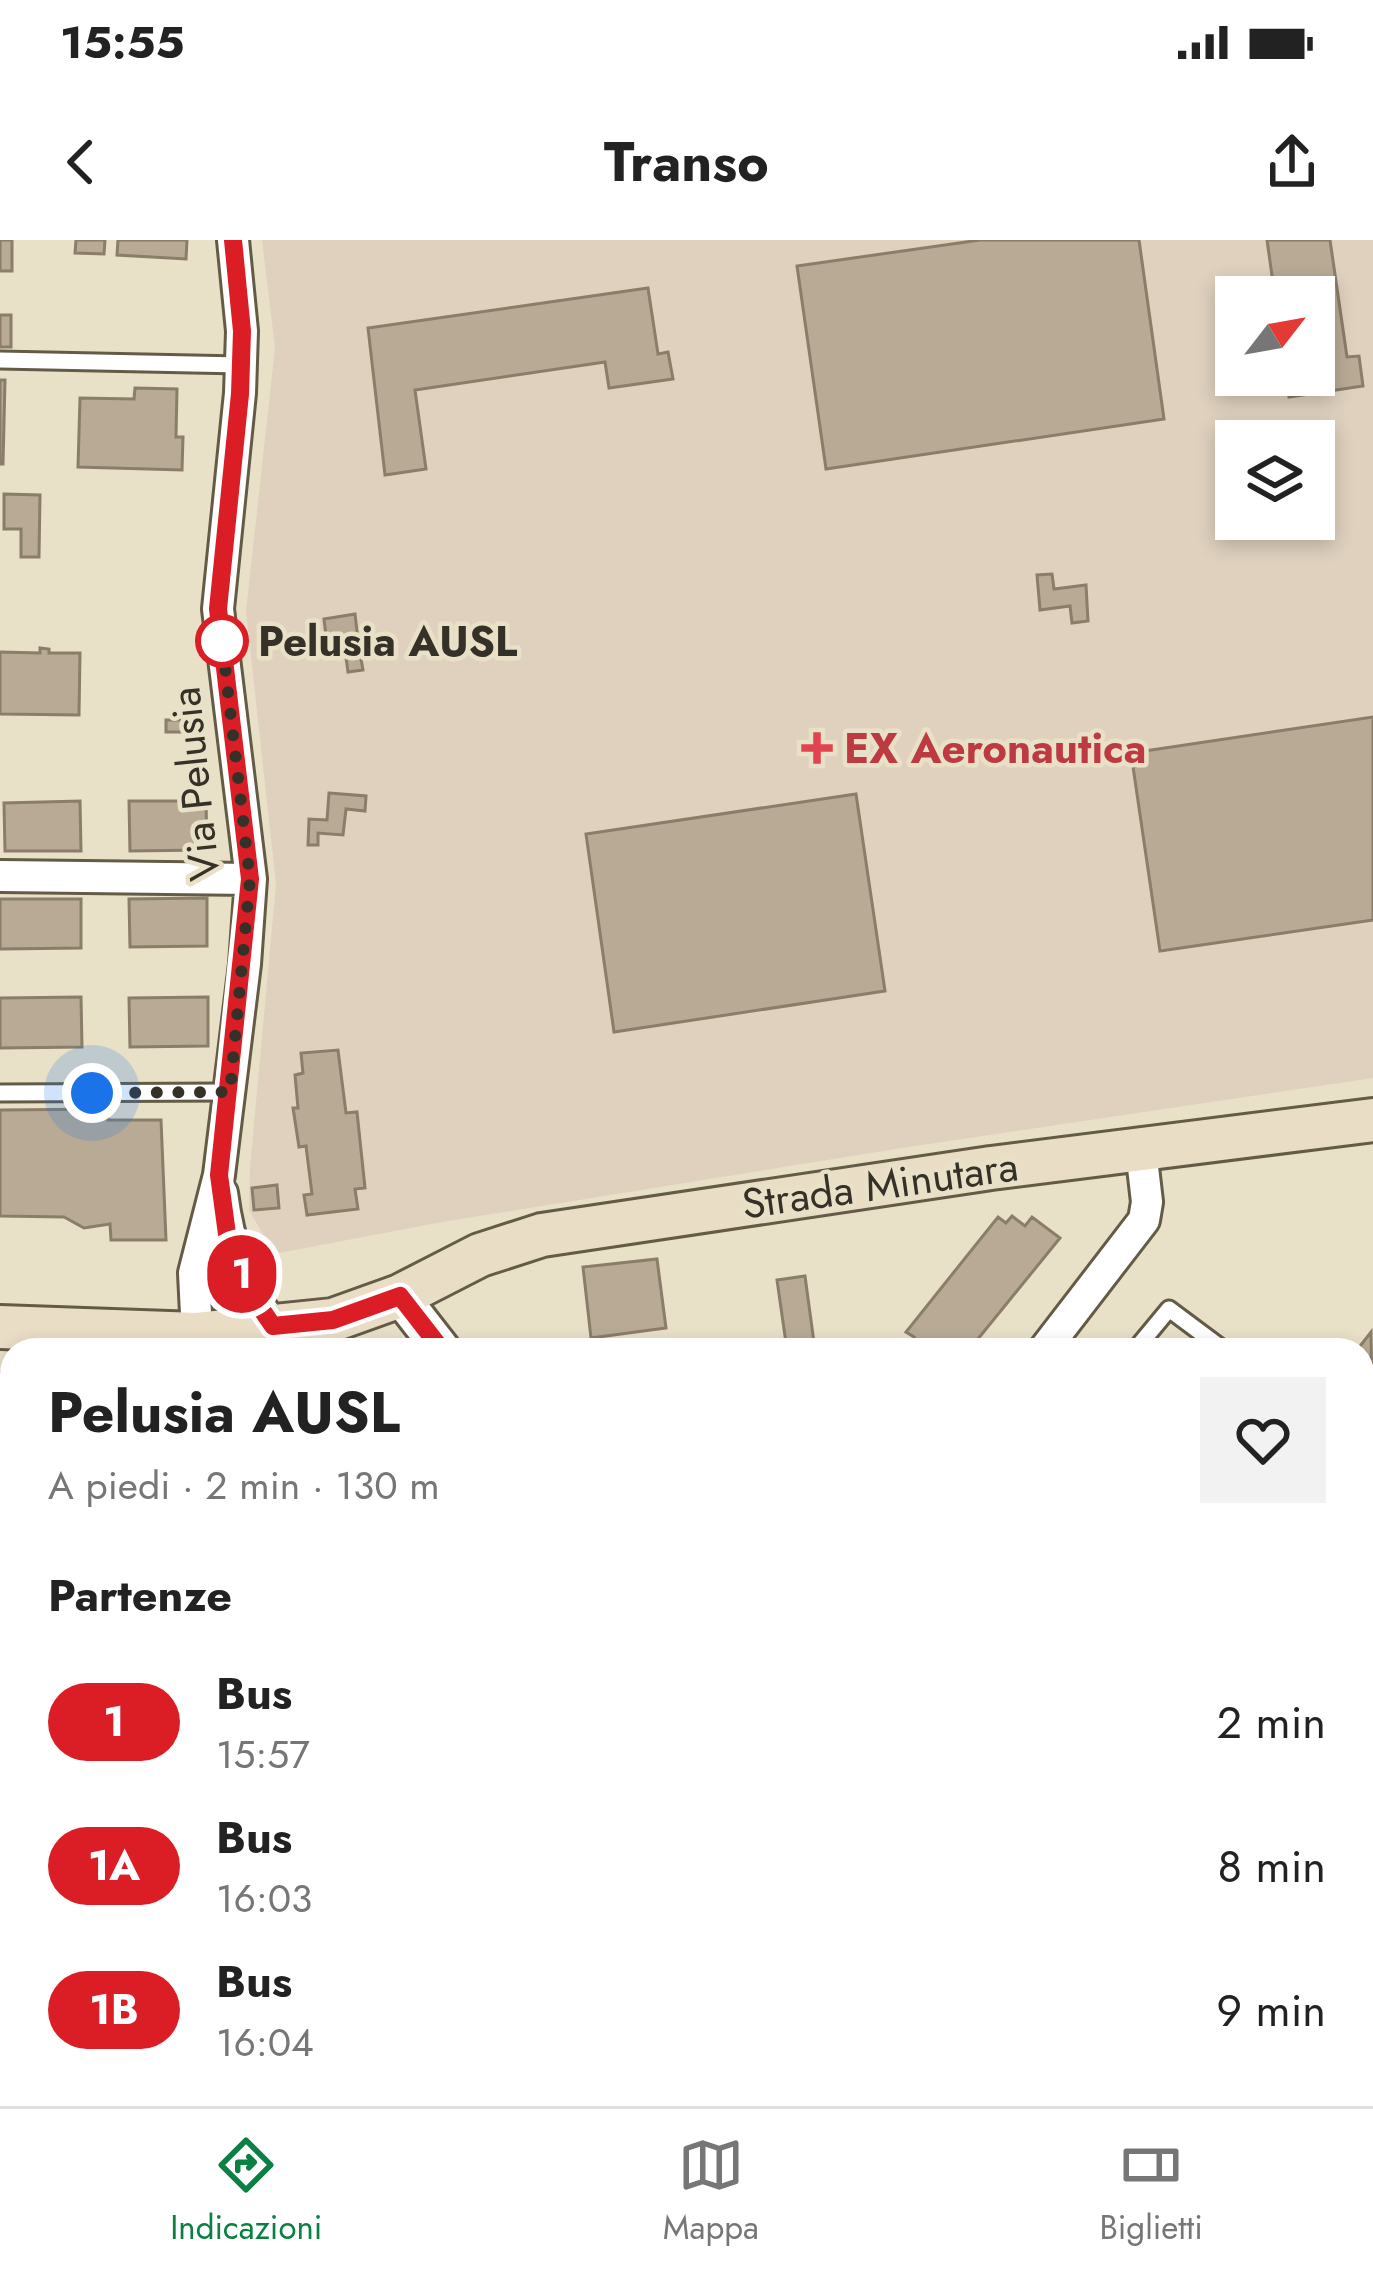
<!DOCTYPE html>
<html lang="it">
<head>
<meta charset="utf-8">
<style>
	:root { --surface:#fff; --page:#f2f2f2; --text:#222; --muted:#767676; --line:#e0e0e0; --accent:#0b8043 }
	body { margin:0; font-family:Jost,sans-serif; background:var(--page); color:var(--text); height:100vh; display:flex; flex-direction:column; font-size:45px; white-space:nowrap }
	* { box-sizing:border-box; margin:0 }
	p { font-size:39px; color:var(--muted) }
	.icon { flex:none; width:66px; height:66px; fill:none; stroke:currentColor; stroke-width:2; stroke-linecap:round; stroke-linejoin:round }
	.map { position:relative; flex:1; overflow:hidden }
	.sheet { position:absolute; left:0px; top:1098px; width:1374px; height:768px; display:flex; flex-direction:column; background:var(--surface); border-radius:36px 36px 0 0; box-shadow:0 6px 18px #0003 }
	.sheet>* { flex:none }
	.badge { padding:0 24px; border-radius:39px; font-size:42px; line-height:78px }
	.needle { width:78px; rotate:59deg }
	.controls { position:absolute; left:1215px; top:36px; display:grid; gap:24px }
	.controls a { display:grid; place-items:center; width:120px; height:120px; border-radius:0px; background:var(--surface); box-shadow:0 6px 18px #0003; font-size:60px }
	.you { position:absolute; width:60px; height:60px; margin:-30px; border:9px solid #fff; border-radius:50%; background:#1a73e8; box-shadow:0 0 0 18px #1a73e833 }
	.map>.badge { position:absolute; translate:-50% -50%; box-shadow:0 0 0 6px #fff }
	h2 { padding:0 48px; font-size:45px; line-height:108px }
	.round { display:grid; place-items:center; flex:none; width:126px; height:126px; border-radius:0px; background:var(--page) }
	.overview { display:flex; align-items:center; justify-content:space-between; height:204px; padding:0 48px }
	h1 { font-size:57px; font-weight:700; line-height:90px }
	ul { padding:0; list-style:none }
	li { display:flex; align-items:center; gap:36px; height:144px; padding:0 48px }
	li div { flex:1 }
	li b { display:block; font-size:45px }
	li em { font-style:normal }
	li .badge { min-width:132px; font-weight:700; text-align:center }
	.status { display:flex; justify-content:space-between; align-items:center; height:84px; padding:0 60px; background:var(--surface); direction:ltr }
	.status svg { height:33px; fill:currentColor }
	header { display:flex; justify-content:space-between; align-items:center; height:156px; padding:0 48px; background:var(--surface); font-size:54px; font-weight:700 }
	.dock { display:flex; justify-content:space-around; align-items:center; height:168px; border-top:3px solid var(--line); background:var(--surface); font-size:33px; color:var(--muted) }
	.dock a { display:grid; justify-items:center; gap:6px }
	.dock .on { color:var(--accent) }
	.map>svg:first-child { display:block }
	.medical { fill:#dfd1be; fill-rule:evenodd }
	.building { fill:#b8aa95; stroke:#8a7d69; stroke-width:3 }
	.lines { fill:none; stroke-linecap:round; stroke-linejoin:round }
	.service-casing { stroke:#635b46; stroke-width:21 }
	.minor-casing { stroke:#635b46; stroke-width:36 }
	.tertiary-casing { stroke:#635b46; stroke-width:42 }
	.secondary-casing { stroke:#635b46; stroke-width:48 }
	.service { stroke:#fff; stroke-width:15 }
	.minor { stroke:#fff; stroke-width:30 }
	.tertiary { stroke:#fff; stroke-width:36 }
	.secondary { stroke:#eaddc6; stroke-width:42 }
	.line-casing { stroke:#fff; stroke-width:27 }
	.line { stroke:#db1e26; stroke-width:18 }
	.walk { stroke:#353128; stroke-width:12; stroke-dasharray:0 21.6 }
	.stop-dot { fill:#fff; stroke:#db1e26; stroke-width:6 }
	.health-dot { fill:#e0444e; stroke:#e9e0c8; stroke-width:4.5 }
	.labels { text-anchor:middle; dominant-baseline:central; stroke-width:9; stroke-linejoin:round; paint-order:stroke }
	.stop-label { font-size:42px; font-weight:bold; fill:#353128; stroke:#e9e0c8; text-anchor:start }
	.health-label { font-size:42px; font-weight:bold; fill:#be3a42; stroke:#e9e0c8; text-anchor:start }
	.street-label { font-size:42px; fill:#353128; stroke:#e9e0c8 }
</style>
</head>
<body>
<div class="status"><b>15:55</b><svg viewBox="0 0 49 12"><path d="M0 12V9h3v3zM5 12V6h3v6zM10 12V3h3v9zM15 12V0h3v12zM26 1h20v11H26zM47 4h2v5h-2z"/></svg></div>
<header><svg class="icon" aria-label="back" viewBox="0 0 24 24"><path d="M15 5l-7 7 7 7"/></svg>Transo<svg class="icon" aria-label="share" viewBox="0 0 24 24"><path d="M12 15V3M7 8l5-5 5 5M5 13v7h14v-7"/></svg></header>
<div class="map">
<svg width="1373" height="1866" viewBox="0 0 1373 1866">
	<rect width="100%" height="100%" fill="#e9e0c8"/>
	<path class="medical" d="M262 0H1373V838L902 908 442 982 274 1014 249 970 250 928 276 644 246 371 275 108ZM1236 57H1314V135H1236ZM1236 201H1314V279H1236Z"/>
	<path class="building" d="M0 0H12V31H0Z
		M76 0H105L104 14 75 13Z
		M118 0H187L186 19 117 15Z
		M980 0H1139L1164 179 826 229 797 26Z
		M1267 0H1330L1347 117 1359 116 1363 146 1289 157 1286 135H1314V57H1275Z
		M648 48 658 114 668 112 673 139 609 148 605 122 415 150 426 229 385 235 368 88Z
		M0 75H11V107H0Z
		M0 140H5L3 224H0Z
		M135 148 177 149 176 197H183L182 230 78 227 80 158 134 159Z
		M4 254 40 255 39 317H21V289H4Z
		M1052 334 1054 349 1086 345 1088 381 1072 383 1070 366 1040 370 1037 335Z
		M355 374 359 408 328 413 324 379Z
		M40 408 49 409V413H80L79 475 0 474V412L40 413Z
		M359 408 363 430 348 432 345 410Z
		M183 468 198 469 197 492H166V480H183Z
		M1373 477V680L1160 711 1131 513Z
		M329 553 366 556 365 571 346 569 343 595 318 593V605H308L309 579 327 580Z
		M856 554 885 751 614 792 586 594Z
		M80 561 81 611H5L4 563Z
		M129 561H206L207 610 130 611Z
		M207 658V706L130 707 129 659Z
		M0 659H81V708L0 709Z
		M81 757 82 807 0 808V758Z
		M208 757V806L130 807 129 758Z
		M338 810 346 873 357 872 365 948 355 949 358 969 307 975 304 955 312 954 306 906 299 907 293 868H298L295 835 303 833 301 813Z
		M108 869V880H161L166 1000H111L110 984 84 988 64 977 0 976V870Z
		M277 945 279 968 254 970 252 948Z
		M1012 976 1025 986 1032 977 1060 998 969 1110H915L908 1105 914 1097 906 1092 998 977 1006 983Z
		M657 1019 666 1088 591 1098 583 1027Z
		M805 1036 815 1110H787L777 1040Z
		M1371 1092 1373 1215 1362 1229V1110H1357Z
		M0 1133H12V1169H0Z
		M0 1204H12V1225L0 1226Z
		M12 1409V1456L0 1457V1410Z
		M0 1515H4L12 1602V1663L0 1664Z
		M1373 1594V1683L1362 1656V1596Z
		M0 1754 2 1764 12 1763V1803L8 1804 12 1838 0 1840Z
		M1373 1767V1793L1362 1797V1771Z
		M1373 1836V1866H1342L1337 1854H1362V1840Z
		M197 1854H673L672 1866H196Z
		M715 1854H741V1866H714Z
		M1062 1854H1141L1140 1866H1075Z"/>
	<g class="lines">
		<defs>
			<path id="service" d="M0 120 241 125
				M0 853 229 852
				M1135 1110 1169 1069 1224 1110
				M1362 1297 1373 1283"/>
			<path id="minor" d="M0 636 251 639
				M222 953C229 1007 242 1041 273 1086
				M197 1094 194 1033 219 935 245 724 251 639 218 369 240 153 242 91 233 0
				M1044 1110 1144 980 1147 962 1141 910"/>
			<path id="tertiary" d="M400 1056 442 1110
				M1179 1854 1187 1866"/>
			<path id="secondary" d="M0 1087 197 1094 333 1080 400 1056 480 1015 542 995 991 928 1373 880"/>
		</defs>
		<use href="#service" class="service-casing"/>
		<use href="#minor" class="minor-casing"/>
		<use href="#tertiary" class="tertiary-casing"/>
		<use href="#secondary" class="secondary-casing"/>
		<use href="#service" class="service"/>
		<use href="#minor" class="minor"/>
		<use href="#tertiary" class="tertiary"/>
		<use href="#secondary" class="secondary"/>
	</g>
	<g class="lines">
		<defs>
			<path id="line" d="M233 0 242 91 240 154 218 369 250 639 219 935 227 994 237 1021 246 1047 273 1086 333 1080 400 1056 442 1110"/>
		</defs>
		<use href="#line" class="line-casing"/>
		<use href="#line" class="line"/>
		<path class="walk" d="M92 853 230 852 250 639 222 401"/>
	</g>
	<circle class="stop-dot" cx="222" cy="401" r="24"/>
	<path class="health-dot" d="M811 490h12v12h12v12h-12v12h-12v-12h-12v-12h12z"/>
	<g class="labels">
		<g class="stop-label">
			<text x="258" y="401">Pelusia AUSL</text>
		</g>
		<g class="health-label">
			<text x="844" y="508">EX Aeronautica</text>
		</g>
		<g class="street-label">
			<text transform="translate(195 544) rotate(-96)">Via Pelusia</text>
			<text transform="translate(880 945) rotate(-8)">Strada Minutara</text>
		</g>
	</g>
</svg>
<div class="controls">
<a><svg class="needle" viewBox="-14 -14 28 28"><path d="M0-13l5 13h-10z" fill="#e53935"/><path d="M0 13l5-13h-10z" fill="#767676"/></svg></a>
<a><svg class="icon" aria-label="layers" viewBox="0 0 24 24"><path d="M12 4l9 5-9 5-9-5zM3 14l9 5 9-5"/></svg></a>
</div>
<div class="you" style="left:92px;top:853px"></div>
<b class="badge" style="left:242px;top:1034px;background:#db1e26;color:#fff">1</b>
<section class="sheet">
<div class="overview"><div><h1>Pelusia AUSL</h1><p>A piedi · 2 min · 130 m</p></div><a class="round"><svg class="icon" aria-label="heart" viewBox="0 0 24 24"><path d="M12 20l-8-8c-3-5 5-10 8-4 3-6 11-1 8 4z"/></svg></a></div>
<h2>Partenze</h2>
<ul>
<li><span class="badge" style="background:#db1e26;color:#fff">1</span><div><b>Bus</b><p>15:57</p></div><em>2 min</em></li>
<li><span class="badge" style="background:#db1e26;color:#fff">1A</span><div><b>Bus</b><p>16:03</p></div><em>8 min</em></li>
<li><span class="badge" style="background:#db1e26;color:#fff">1B</span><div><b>Bus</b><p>16:04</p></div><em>9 min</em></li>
</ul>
</section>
</div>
<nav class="dock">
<a class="on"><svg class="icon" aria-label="directions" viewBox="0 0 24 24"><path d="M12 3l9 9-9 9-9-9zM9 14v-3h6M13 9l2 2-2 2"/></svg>Indicazioni</a>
<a><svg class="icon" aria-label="map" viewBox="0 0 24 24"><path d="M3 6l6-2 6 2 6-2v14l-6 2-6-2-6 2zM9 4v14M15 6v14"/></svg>Mappa</a>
<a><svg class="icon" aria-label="tickets" viewBox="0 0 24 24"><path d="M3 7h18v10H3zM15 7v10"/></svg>Biglietti</a>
</nav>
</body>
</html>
